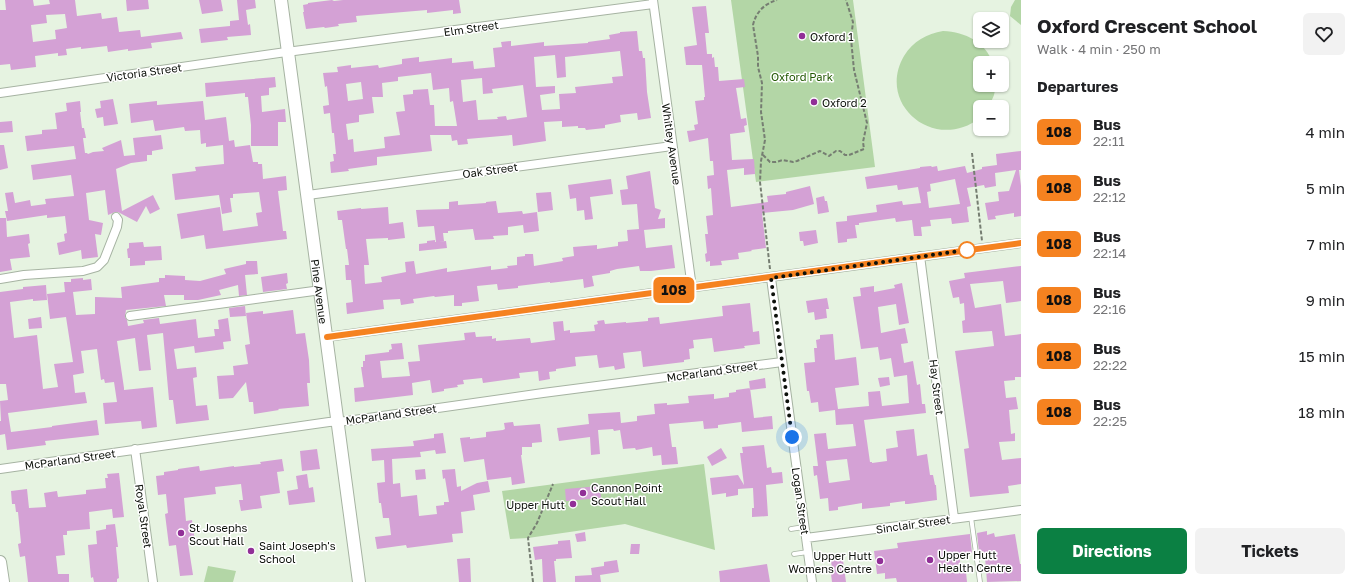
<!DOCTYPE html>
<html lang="en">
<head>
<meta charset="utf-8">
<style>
	:root { --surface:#fff; --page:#f2f2f2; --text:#202124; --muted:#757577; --accent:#0b8043 }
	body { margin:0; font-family:"Golos Text",sans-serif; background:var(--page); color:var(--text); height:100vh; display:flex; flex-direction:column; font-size:15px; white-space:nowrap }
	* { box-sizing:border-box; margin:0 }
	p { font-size:13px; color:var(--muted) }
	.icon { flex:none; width:22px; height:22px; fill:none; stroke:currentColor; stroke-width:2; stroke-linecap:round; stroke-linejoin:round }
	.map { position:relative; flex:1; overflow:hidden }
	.sheet { display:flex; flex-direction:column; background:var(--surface); width:340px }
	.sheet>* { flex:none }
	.badge { padding:0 8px; border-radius:6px; font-size:14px; line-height:26px }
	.buttons { position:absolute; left:973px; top:12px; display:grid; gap:8px }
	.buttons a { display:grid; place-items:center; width:36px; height:36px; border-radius:6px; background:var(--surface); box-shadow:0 1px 3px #0004; font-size:20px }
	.you { position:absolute; width:20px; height:20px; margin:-10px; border:3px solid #fff; border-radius:50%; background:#1a73e8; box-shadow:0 0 0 6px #1a73e833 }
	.map>.badge { position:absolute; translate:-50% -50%; box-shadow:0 0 0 2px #fff }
	h2 { padding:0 16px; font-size:15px; line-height:36px }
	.round { display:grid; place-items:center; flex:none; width:42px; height:42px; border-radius:6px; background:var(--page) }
	.overview { display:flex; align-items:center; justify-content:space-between; height:68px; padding:0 16px }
	h1 { font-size:19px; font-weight:700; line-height:30px }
	.button { display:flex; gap:8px; margin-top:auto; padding:8px 16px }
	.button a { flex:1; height:46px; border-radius:6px; background:var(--accent); color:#fff; font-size:16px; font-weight:700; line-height:46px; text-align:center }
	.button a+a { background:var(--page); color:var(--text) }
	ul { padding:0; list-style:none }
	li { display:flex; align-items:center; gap:12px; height:56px; padding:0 16px }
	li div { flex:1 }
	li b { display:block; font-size:15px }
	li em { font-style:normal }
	li .badge { min-width:44px; font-weight:700; text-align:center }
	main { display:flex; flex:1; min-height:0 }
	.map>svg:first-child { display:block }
	.green { fill:#b3d6a6 }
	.building { fill:#d4a1d5; fill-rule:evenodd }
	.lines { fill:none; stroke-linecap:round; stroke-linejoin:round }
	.lane-casing { stroke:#a6b3a2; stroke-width:5.5 }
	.street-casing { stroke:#a6b3a2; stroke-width:10 }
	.secondary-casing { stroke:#a6b3a2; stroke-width:14 }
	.path { stroke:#767e72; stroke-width:2; stroke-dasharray:4 2; stroke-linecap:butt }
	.lane { stroke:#fff; stroke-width:4 }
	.street { stroke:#fff; stroke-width:8 }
	.secondary { stroke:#fff; stroke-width:12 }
	.line-casing { stroke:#fff; stroke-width:9 }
	.line { stroke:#f58220; stroke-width:6 }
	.walk { stroke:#0d110b; stroke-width:4; stroke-dasharray:0 7.2 }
	.poi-dot { fill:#912f97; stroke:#fff; stroke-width:1.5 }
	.stop-dot { fill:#fff; stroke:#f58220; stroke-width:2 }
	.labels { text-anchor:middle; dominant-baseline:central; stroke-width:3; stroke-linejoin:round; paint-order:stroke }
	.street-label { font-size:11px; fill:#0d110b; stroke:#fff }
	.poi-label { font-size:11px; fill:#0d110b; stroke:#fff; text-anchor:start }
	.park-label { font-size:11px; fill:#225803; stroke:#fff }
</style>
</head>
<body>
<main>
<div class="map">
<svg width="1021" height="582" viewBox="0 0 1021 582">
	<rect width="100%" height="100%" fill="#e6f3e1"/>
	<path class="green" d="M731 0H853L875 167 756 182Z
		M1015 0H1021V25L1010 16 1011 7Z
		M943 31C966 32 985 42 993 63H980V85H996L994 95 989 107H980V118C934 153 876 104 904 56 913 41 927 34 943 31Z
		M704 464 715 550 625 524 528 538 510 539 502 491Z
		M208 566 236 571 233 582H204Z"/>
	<path class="building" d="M5 0H33L34 6 50 4 49 0H75L77 16 101 13 102 19 117 17 119 32 140 30 141 37 181 32 183 39 151 43 152 48 128 51V49L108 52 107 46 81 49V47L66 49 67 55 58 56V53L35 56 36 67 11 70 10 64 0 65V10H6ZM65 14 67 28 55 30 56 39 33 42 31 25 47 23 46 15Z
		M126 0H148L149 9 127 11Z
		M199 0H221L223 11 202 14Z
		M237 0H255L256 8 246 10 248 25 250 24 251 35 227 37 228 40 201 43 199 29 230 26V21L239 20Z
		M332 0 334 1 343 0H459L461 13 453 14V10L427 13V10L356 16 357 22 338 24 339 26 325 28 324 27 306 29 303 12H304L303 5 308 4V3Z
		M706 6 709 33H705L707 54H712V58L714 57 715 67H718L719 81 744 79 745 87 736 88 741 119 746 118 747 125 744 126 745 132 730 134 732 160 754 159 755 174 744 175V168L727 170 731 207 768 202 767 196 786 194V192L810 186 814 204 793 210 762 213 766 248 751 250 752 251 738 253 739 259 721 261 722 265 710 266V261L706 262 705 254 707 253 705 234H708L706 216 713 215 711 188 708 189 707 176 714 175 713 161H710L708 138 689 142 687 131 695 130 694 125 698 124 695 101 704 100V97H705L702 65H686L684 47 697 45 692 7Z
		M637 31 639 51H642L643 58H645L647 92 651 118 638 120 637 113 620 115 621 122 605 125V128L586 130 585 128H578V126L562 127V121L544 122 546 141 513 146 512 135 467 139 468 144 458 145 457 140 452 141 451 135H430L432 151 377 157V165L348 169 349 171 331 173 330 162 334 161 333 154H336L334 133H332L330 113 324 114 323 106 329 105 327 86 325 87 323 73 338 72 337 67 351 65V68L378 65 379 68 402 64V59L419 57V62L452 58V63L473 61 474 69 495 67 493 48 502 47 501 42 511 41V46L544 42V46L588 43V42L610 39 609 35 620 33V32ZM620 51 623 76 612 77 613 83 575 87 576 93 559 94 560 109 542 110 540 95 555 93V86L536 87 534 57 555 55 557 78 566 77 565 57ZM431 73 433 90 449 88 450 102 453 101 457 126H435L434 105H430L428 89 413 90V94L403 95 405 111 396 112 400 135 384 137 385 148 354 152 353 139 348 140 346 124 359 122V115L374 113 372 97H383L382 83 398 81V77ZM482 78 483 94 493 93 492 89 523 85 527 117 507 120 506 116 497 117 498 119 478 120 476 100 463 102 461 80ZM361 82 363 99 348 101 346 84Z
		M275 77 276 87 269 88V95L261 96 262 112 285 109 286 122H278V146H251V125L248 97H245V93L206 97 205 83Z
		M113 99 118 124 104 126 103 117 97 118 95 109 101 108 100 101Z
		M80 101 81 112H80L82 128H84L86 138H83L85 153H87L88 154 93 152 104 151 102 148 121 140 124 156 135 155 133 138 161 135 163 149 152 151V155H147V161L131 163 116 169 122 211 153 195 160 209 150 214 146 206 137 222 118 212H115L108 215 105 190 86 193 89 220 103 223 101 235 95 234 98 257 82 259 81 250 59 255 57 243 65 241 64 234 67 233 65 216 47 218V215L7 221 5 211H8L5 193 13 192 15 203 30 200 31 206 46 204 45 199 74 196 71 175 33 180 31 165 76 159 74 146 27 151 25 136 42 134V130L57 129 55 113 67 111 66 103Z
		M157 101V105L203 101 205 120 226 117 229 141 234 140 235 147 250 145 253 162H258V164H262L263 179 286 176 287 190 278 191 283 231H286L287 239 206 249 204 235 181 239 177 214 220 207 223 231 258 226 256 213 262 212 259 192 233 194V198H230L232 212 222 214 219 195 175 200 172 174 196 171 195 167 224 164 223 145 206 147V143L201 144 200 130 185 131 184 127 155 131 153 120 131 123 129 104Z
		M12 121 13 132 0 133V122Z
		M0 145H4L8 168 0 170Z
		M1021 151V170H1019L1021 186V216L1014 217V213L995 216 996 219 988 220 985 203 999 201 998 192 1009 191 1016 170 995 173 996 186 985 188 984 185 967 188 971 206 967 207 969 222 952 224 951 218 930 220 931 226 921 227 922 236H914L912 220 896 222 895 218 859 223V225H855L857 238 847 239V242L838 243 836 222 847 221V216L877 212 876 205 902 201 903 205 921 203 918 187 898 190 897 185 867 189 865 177 920 168V167L931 166 932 167 937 166 938 171 965 166 967 173 982 169V167L997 165 996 154ZM955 179 960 204 929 208 927 192 931 191 930 184Z
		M650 171 655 208 661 210 658 219 665 218V228L644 230 646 248 672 245 675 268 651 271H640L639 266 617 269 610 271V273L592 276 594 286 584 288 583 279 550 283V282L518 286V288L498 290 497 284 477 286 479 301 462 303V306H454V295L435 297 434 296 413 299 414 303 401 305 400 299 383 300 384 309 347 314 346 303 353 302 351 280H346L345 265H349L347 249H346L342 220H338L337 211 361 208V209L388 207 389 224 403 222 405 238 388 240V238L366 239 369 265H364L365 284 382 282 381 277 406 272 405 262 414 261 416 274 447 268V272L491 266V270L508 268 507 266 517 265V257L525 256V254H533L534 266 563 261 562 258 574 256 573 247 597 245V249L618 246V242L628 241 627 230 639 229 637 204 622 205 620 190 628 189 626 176Z
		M611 179 613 194 590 197 593 219 585 220 584 210 577 211 576 198 570 199 568 185Z
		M551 192 553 210 538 212 536 193Z
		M824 196 825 201H827L829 212 818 214 816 198Z
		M458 201V205L486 203V202L496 201 498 213 522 211 523 214 537 212 539 231 524 233 523 225 508 227V235L493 236 494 239 475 240 473 229 448 231V233H443L444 241 436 242 434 226 418 227 416 210 449 209V202Z
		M0 218H6L7 237 29 234 30 243 28 244 30 257 10 259 12 270 0 272Z
		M816 230 818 243 804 246 803 241H800L799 232Z
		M435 240V242L446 241 447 248 419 251V244L427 243V241Z
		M143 242 144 247 161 246 162 260 145 261V265L130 266V258H128L127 249 129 248V243Z
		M246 261H257L258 274 245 275 247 295 239 296 238 285 219 290 221 295 198 300H184V295H164L166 306 126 310 125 317 127 320 128 326 144 323 143 320 159 318 160 324 196 319 198 338 215 336 214 329H219L218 320 228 318 231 341 223 342 224 349 195 353 194 346 174 349 177 369 196 367 197 377 193 378 196 406 207 405 209 420 176 424 173 400H169L163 333 147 335 151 370 139 371 135 338 117 341 124 388V390L153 387 157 427 142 429 141 421 105 424 103 403 117 402 114 382 105 383 104 379 101 380 97 349 81 351 84 373 73 375 75 393 85 392 87 403 8 413 11 432 52 427V426L97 420 99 435 45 441 46 445 7 450 5 434 0 435V421H1L0 401 8 400 6 384H0V292L23 289V287L46 285 47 300 33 301V299L10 302 14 338 37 335 43 389 58 387 54 364 73 362 66 317 50 319 47 294 65 292 64 282H71V279L83 278V280L91 279 92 290 73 292 76 315 95 314V297L122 298 121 287 159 282V278H165V275L185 276V280L200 281 226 274 224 269 246 264Z
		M1021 266V301L1006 303 1003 281 970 284 975 308 1001 304 1005 336 1021 334V377H1015V380L1004 381 1006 398 1016 397 1018 409 1009 410 1011 434 1015 433V441L999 442 1002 460 1021 458V484L1008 486 1009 493 970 497 964 449 969 448 955 351 994 346 992 331 963 333 962 321 965 320 964 303 960 304 959 297 953 298 949 281 965 278 964 273Z
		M287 273 288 283 286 284 287 289 263 292 261 277Z
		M902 283 909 323 899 325 896 304 878 307 881 333 905 328 908 343 901 344 904 363 913 361 917 385 920 384 922 404H925L926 413 864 420 870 462H872V463L887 461 886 449 898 447 896 431 914 429 917 456 927 454 930 475H933L935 485H936L937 500 908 504H905V501L890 503V506L862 509V503L838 507V510L829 511 828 498 820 499 817 475 814 476 813 466H818L814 434 826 433 828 449 856 446 853 424 836 425 835 410 819 412 818 402 811 403 809 391H807L804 363 815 362 814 348H817L816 340 820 339V335L833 334 835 360 856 357 859 385 835 388 838 409 869 406 868 392 880 391 882 406 909 403 907 375 894 377 891 358 880 360 878 347 861 349 853 297 861 296 860 288 874 286V292L895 288 894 285ZM847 459 850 480 829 483 826 461Z
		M827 298 829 309H826L827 318 815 320 814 312 808 313 806 301Z
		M750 303 753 332 759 331 760 344 744 346 745 348 714 352 712 338 693 340 694 348 689 349 690 359 684 360V362L643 367 641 351 623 353 625 368 615 370 614 366 599 368 597 355 575 357 576 366 556 369V371L549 372 550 379 539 381 538 371 519 373 520 378 483 383 482 378 463 380 464 384 457 385 458 387 444 389V391L432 393 430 380 412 383 413 395 355 402 354 388 364 387 361 367H363V361H365V355L389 352V350L392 349 391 344 402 343 404 359 380 361 382 378 410 376 408 362 420 361 418 345 465 340 464 333 475 332 476 337 492 336V339L496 338V341L530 338 531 343 555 340 553 322 563 321 564 331 570 330V333L595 331 594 325 598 324 597 321 604 320 605 324 626 322V323L648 321V318L659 317 660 324 723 316 722 306Z
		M245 306 246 316 230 317 229 308Z
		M293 310 296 334 305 333 309 360 310 383H307L309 406 278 409 279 410 254 414 253 402H249L246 382 233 398 219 399 217 376 234 375 233 366 248 364 245 345 250 344 246 313 263 311V314Z
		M41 317 42 328 29 329 28 319Z
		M889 377 890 385 880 387 878 378Z
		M765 378 766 388 750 390 749 381Z
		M750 388 754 418 772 416 773 429 742 432 741 422 718 425V428L704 429 703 421 669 424 672 447H676L678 464 662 465 661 455 653 456 652 447 636 450 635 448 623 449 620 430 614 431 613 429 598 430 600 454 591 455 590 437 559 441 557 428 589 424 588 414 620 412 621 423 637 421V416L655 414 654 404 667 403V405L689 403 688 396 714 394V399L729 397V393L736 392V390Z
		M513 422 514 426 540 424 541 431 542 442 532 443V447H522V455H521L525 483 512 485 511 477 487 480 484 459 464 462 460 438 470 437V439L486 437V432L503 430 505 429 504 423Z
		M443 433 446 453 436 454 435 450 420 452 421 457 392 459 393 484 400 483 401 497 417 495 419 516 437 514 436 506 444 505V502H449L445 478 443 479 442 470 455 469 457 487 461 486V491L477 483 488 481 490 492 473 495 475 510 461 512 463 533 452 534 453 542 407 548 406 545 377 549 375 537 391 535 389 518H383L381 503H379L377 483 385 482 384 460 372 461 371 449 414 446 413 441 434 438V434Z
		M764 445 767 468 771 467 772 473 782 472 783 483 766 485 768 516 752 517V508H754L753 488 738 489V495L726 497V493L712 495 710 478 738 475 744 485 740 453H743L742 447Z
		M721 448 727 458 712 466 707 457Z
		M317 449 320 469 302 471 300 451Z
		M282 459 284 471 277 472 280 493 260 496 262 508 241 511 239 500H243L241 484 215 487 216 494 184 498 186 521 192 520 195 542 188 543 193 575 180 576 176 545 169 546 165 514 168 513 166 494 158 495 156 476 164 475V472L178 470V469L199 466 200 471 234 466V467L261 464 260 462Z
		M425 469 426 479 416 480 415 470Z
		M119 473 124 517 113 518 112 509 89 512 90 529 67 531V535H63L65 555 56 556 58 574H69V582H28L25 556 20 557 18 544 21 543 18 512H16L15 504H12L11 491 27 489 29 508 46 507 44 493 57 491 58 497 86 494V490L106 488 105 478H108L107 474Z
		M307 474 309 488 313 487 315 502 289 505 287 491 298 489 296 476Z
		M600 486 601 498 566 501 565 489Z
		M115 524 118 547H116L119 578 117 579V582H94L93 577 91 578 88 545 97 544 96 531 106 529V525Z
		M987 531V535L994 533 995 537 1015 534 1020 564H1021V581L987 582 985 557 983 551 979 552 977 533Z
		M585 532 586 541 577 542 575 534Z
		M970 534 972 553 959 555 962 573 966 572 967 582H897L896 578 885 579V573L877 574 874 551 898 548 897 543Z
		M570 540 572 558 556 559V561H554L556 582H543L542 559 535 560 533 547 558 544V541Z
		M631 544H640L639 554H630Z
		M842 553 846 582H832L831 574H833L830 555Z
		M470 558 471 582H459L457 559Z
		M617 560 619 572 600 575 601 582H575V576L592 575 591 568 604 566V562Z
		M767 564 770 582H720L719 571Z"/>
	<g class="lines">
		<defs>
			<path id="lane" d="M971 517 980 582
				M791 529 804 527
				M794 554 808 552"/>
			<path id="street" d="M653 0 692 288
				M0 93 279 53 653 4
				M308 195 672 146
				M920 256 954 518
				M771 278 812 582
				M0 279 24 275 83 271 97 267 104 260 117 227 118 220 116 217
				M130 316 321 290
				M327 337 1021 243
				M135 449 153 582
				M0 469 329 422 347 421 543 393 782 362
				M806 538 1021 510"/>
			<g id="secondary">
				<path id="s1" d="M281 0 359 582"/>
				<path d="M0 562 3 582"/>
			</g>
		</defs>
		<use href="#lane" class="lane-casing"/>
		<use href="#street" class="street-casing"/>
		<use href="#secondary" class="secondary-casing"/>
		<path class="path" d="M972 153 982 241
			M763 155 770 162H776L783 160 793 162 797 161 820 151 829 156 836 151H840L845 155H849L864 149 863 142 867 123 854 70 851 39 853 22 846 0
			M770 269 760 182 761 161 765 140 761 112 762 83 758 67V56L753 25C756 12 764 4 777 0
			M533 582 528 538 537 523 553 484"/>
		<use href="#lane" class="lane"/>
		<use href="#street" class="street"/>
		<use href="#secondary" class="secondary"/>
	</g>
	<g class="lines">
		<defs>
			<path id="line" d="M327 337 1021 243"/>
		</defs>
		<use href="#line" class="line-casing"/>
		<use href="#line" class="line"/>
		<path class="walk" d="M792 437 771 278 967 250"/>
	</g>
	<g class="poi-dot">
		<circle cx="802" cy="36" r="4"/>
		<circle cx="814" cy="102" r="4"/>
		<circle cx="583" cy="493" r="4"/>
		<circle cx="573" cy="504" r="4"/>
		<circle cx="181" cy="533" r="4"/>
		<circle cx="251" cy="551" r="4"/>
		<circle cx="930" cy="560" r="4"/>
		<circle cx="880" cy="561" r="4"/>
	</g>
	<circle class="stop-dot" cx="967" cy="250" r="8"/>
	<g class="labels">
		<g class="street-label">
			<text transform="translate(471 28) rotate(-8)">Elm Street</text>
			<text transform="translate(144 72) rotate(-8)">Victoria Street</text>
			<text transform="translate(672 144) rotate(82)">Whitley Avenue</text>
			<text transform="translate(490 170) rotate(-8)">Oak Street</text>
			<text stroke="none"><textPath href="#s1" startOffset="294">Pine Avenue</textPath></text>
			<text transform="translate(712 371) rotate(-8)">McParland Street</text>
			<text transform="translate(937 387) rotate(83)">Hay Street</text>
			<text transform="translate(391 414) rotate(-8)">McParland Street</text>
			<text transform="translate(70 459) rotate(-8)">McParland Street</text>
			<text transform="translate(801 501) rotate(82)">Logan Street</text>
			<text transform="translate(144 516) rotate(82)">Royal Street</text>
			<text transform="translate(913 524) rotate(-8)">Sinclair Street</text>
		</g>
		<g class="poi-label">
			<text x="810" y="36">Oxford 1</text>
			<text x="822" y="102">Oxford 2</text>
			<text x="591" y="487">Cannon Point<tspan x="591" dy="13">Scout Hall</tspan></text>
			<text x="565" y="504" text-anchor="end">Upper Hutt</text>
			<text x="189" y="527">St Josephs<tspan x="189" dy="13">Scout Hall</tspan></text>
			<text x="259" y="545">Saint Joseph's<tspan x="259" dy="13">School</tspan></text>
			<text x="938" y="554">Upper Hutt<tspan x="938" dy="13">Health Centre</tspan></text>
			<text x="872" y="555" text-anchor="end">Upper Hutt<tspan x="872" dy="13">Womens Centre</tspan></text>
		</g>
		<g class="park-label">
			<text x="802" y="76">Oxford Park</text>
		</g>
	</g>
</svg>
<div class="buttons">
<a><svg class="icon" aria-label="layers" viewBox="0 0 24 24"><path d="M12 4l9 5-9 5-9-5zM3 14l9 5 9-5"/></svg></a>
<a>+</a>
<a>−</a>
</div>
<div class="you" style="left:792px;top:437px"></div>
<b class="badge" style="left:674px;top:290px;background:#f58220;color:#111">108</b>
</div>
<section class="sheet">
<div class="overview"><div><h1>Oxford Crescent School</h1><p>Walk · 4 min · 250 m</p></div><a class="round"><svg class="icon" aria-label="heart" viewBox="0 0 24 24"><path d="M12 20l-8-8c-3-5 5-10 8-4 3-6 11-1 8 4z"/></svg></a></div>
<h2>Departures</h2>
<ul>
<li><span class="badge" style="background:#f58220;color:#111">108</span><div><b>Bus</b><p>22:11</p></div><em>4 min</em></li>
<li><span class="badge" style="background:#f58220;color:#111">108</span><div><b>Bus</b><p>22:12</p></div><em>5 min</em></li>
<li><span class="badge" style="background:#f58220;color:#111">108</span><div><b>Bus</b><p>22:14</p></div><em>7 min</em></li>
<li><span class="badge" style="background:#f58220;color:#111">108</span><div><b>Bus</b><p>22:16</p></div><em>9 min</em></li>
<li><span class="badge" style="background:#f58220;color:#111">108</span><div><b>Bus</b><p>22:22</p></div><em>15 min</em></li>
<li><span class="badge" style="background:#f58220;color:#111">108</span><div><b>Bus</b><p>22:25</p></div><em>18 min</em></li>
</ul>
<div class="button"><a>Directions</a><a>Tickets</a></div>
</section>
</main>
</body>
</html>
